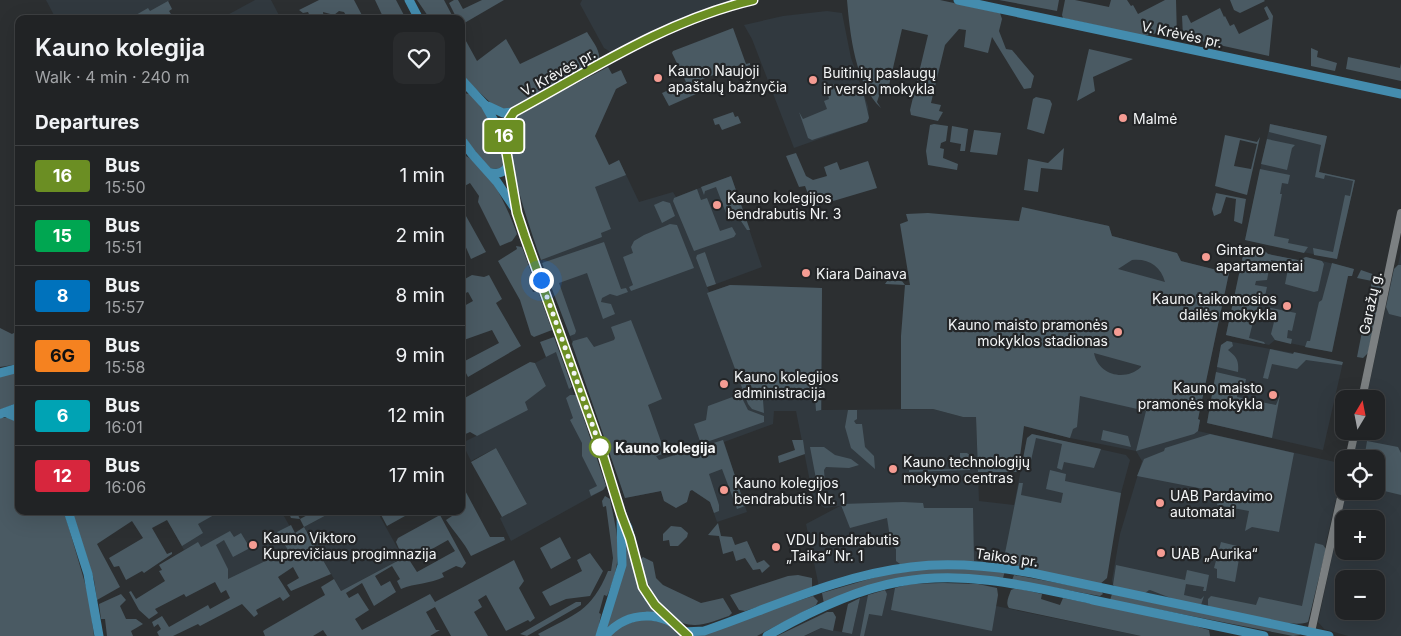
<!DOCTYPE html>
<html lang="en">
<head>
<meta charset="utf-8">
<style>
	:root { --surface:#212325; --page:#292b2d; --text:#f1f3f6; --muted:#a2a4a7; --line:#3e4042 }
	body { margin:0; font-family:Inter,sans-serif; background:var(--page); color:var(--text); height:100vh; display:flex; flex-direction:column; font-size:19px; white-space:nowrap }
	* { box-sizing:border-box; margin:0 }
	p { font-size:16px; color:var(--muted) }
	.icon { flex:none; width:28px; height:28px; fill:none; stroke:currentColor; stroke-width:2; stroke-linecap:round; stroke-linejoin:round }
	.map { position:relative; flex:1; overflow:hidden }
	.drawer { position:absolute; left:15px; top:15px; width:450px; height:500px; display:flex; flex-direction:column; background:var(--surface); border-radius:10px; box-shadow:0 5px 20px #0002,0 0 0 1px var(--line) }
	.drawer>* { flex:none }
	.badge { padding:0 10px; border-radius:4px; font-size:18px; line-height:32px }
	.needle { width:32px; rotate:10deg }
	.controls { position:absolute; left:1335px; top:390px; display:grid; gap:10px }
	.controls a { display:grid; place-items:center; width:50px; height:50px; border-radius:10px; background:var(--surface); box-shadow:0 5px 20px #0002,0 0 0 1px var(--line); font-size:25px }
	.you { position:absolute; width:25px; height:25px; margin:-12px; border:4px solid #fff; border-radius:50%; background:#1a73e8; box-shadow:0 0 0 8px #1a73e833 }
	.map>.badge { position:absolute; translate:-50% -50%; box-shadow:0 0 0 2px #fff }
	h2 { padding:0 20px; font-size:19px; line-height:45px }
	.round { display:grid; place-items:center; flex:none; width:52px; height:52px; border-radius:10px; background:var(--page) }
	.overview { display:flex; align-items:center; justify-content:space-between; height:85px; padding:0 20px }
	h1 { font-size:24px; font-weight:600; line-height:38px }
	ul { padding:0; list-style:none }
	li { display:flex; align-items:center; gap:15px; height:60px; padding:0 20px; border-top:1px solid var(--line) }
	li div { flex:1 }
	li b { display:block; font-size:19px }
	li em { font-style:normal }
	li .badge { min-width:55px; font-weight:700; text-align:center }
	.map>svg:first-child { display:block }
	.built { fill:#31393f; fill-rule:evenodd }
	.green { fill:#4a5a63; fill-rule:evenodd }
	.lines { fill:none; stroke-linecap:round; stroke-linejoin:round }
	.minor { stroke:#7c8082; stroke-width:8 }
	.major { stroke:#448cae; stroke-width:9 }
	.line-casing { stroke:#fff; stroke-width:11 }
	.line { stroke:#6b8e23; stroke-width:8 }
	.walk { stroke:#f3f5f6; stroke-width:5; stroke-dasharray:0 9 }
	.poi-dot { fill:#f59c93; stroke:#232527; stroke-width:2 }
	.stop-dot { fill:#fff; stroke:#6b8e23; stroke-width:2.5 }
	.labels { text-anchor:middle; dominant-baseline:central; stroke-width:4.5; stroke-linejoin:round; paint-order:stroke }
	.street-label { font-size:14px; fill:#f3f5f6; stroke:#232527 }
	.poi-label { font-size:14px; fill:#f3f5f6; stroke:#232527; text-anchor:start }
	.stop-label { font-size:14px; font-weight:bold; fill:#f3f5f6; stroke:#232527; text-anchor:start }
</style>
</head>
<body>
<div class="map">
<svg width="1401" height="636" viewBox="0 0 1401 636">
	<rect width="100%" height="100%" fill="#2c2f31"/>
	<path class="built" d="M46 0H170L168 2 172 9 169 11 174 19H56Z
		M255 0H271L281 19H220Z
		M582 0H733V1L681 20 614 54 604 48 580 4Z
		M827 11 842 13 851 58 868 106 869 118 867 122 794 148 752 39 744 25 783 16Z
		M1270 124 1327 136 1319 172 1355 180 1337 259 1245 240Z
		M619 160 639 202 673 192 676 197 731 176 762 267 716 284 705 252 696 258 709 292 730 285 822 288V410L933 409 963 417H976L979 501 1014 505 1027 438 1032 434 1126 455 1130 460 1121 493 1004 557 1005 566 972 562 819 587 806 524 840 506 825 508 814 502 796 411H774L773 424 724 442 747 512 717 522 710 502 692 490 664 501 661 491 625 498 602 425 519 195 569 175 599 173Z
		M1049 213 1109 226 1112 236 1177 253 1181 261 1229 273 1198 419 1200 420 1198 431 1344 464 1308 622 1300 624 1181 602 1167 597 1136 592 1113 585 1112 580 1120 534 1142 461 1136 451 1070 438 1024 426 1022 430Z
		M1245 246 1262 248 1268 254 1298 260 1306 257 1354 269 1352 276H1348L1332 352 1275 340 1269 345 1226 335Z
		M1401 251V636H1348L1324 629 1318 622 1346 491H1376V459H1353L1359 431H1376V399H1366L1394 269 1398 265ZM1344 519H1376V551H1344ZM1344 579H1376V611H1344Z
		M1227 341 1343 362 1323 450 1207 423 1221 345Z
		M559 350 605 489 511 541 500 518 527 504 496 448 471 461 462 443 528 410 524 402 546 386 535 363Z
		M181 511H281L300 544 228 580 209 543 201 547 197 543 184 550 167 519Z
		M334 511H377L403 558 341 591 304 527Z
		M943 583 997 588 996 606 1141 636H805L821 628 852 634 860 598 910 584Z"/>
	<path class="green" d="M319 0H354L364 19H348L344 12 339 11 334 15 323 12 324 19H311L308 12 303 13 299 10Z
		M375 0H396L406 19H384Z
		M417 0H444L454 19H430Z
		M454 0H458L463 9 482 0H504L461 25V19H457L449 3Z
		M847 0H940L1000 13 1002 19 999 31 1006 49 1012 50 1034 76 1031 88 1024 89 992 37 988 53 964 47 966 30 959 29 945 45 931 103 941 105 939 111 943 112 938 121 911 115 910 110 928 35 902 29 887 94 879 96 877 102 881 108C855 84 850 34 847 0Z
		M999 0H1059L1057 11Z
		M1065 0H1075L1109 7 1111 0H1127L1131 6 1133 5 1138 14 1165 0H1176L1177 37 1172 36V31C1160 31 1153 36 1140 35L1063 18 1062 15Z
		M1230 0H1264L1265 1 1240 13 1234 10Z
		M168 1 172 9 169 11 174 19H129L148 8 150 11Z
		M1267 6 1273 16 1269 56 1183 37 1182 16 1187 15 1191 23 1220 8 1224 17 1225 16 1230 26 1234 24 1239 34 1269 19 1264 8Z
		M733 28 746 64 750 63V65L745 67 743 64 692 83 696 94 669 106 662 93 686 82 672 53 673 51Z
		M461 32 477 61 506 39 520 64 587 32C592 41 601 50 599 61L508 110 494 106 461 75Z
		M1311 48 1318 51 1317 57 1337 63 1335 71 1311 66Z
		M1089 49 1133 59 1093 77 1095 91 1077 101Z
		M1348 57 1400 68 1401 63V81L1346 69Z
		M608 67 612 74 621 70 627 83 616 89 595 136 609 165 619 160 626 175 595 187 611 229 601 233 602 237 541 260C532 235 501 145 510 123 511 120 515 117 518 114Z
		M832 84 863 92 869 118 867 122 812 140 808 138 799 112 803 119 827 109 824 101 829 99 825 86Z
		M461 93 471 94C482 107 517 153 501 169L490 168C461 137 461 135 461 93Z
		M1036 97 1050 100 1052 104 1044 134 1027 129 1033 99Z
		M733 112 735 117 738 116 741 123 722 130 719 124 715 125 713 119Z
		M934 124 948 126 946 141 941 143 940 148 944 149 943 158 958 164 957 170 928 165 926 151 930 125Z
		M1270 124 1327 136 1319 172 1355 180 1337 259 1314 255 1313 248 1333 252 1345 195 1350 196 1353 181 1325 175 1324 179 1315 177 1321 145 1269 132Z
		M952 126 968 129 965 151H960L961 144 950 142Z
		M974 130 1001 133 997 155 970 152Z
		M1225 135 1257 142 1260 137 1247 195 1215 186ZM1240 140 1257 144 1251 169 1234 166Z
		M1267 139 1295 145 1292 148 1287 170 1261 164Z
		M1064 148 1062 170 1041 168 1038 192 1024 190 1028 159 1048 163Z
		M796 153 806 176 813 180 827 176 824 167 837 162 840 170 868 161 877 188 813 207 805 186 799 187 786 156Z
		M461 154C489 163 508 209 517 234L512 241 500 246 478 202 479 196 470 183 461 188Z
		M1260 169 1290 175 1288 184 1282 183 1280 194H1282L1274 236 1289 239 1288 243 1308 247 1304 253 1245 240Z
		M731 176 750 230H747L735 212 726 213 716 187 705 191 704 195 701 187Z
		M697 189 701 200 707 198 720 231 732 227 736 234 734 237 694 251 673 201 674 198Z
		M1216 193 1246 199 1242 224 1234 221 1236 199 1226 197 1221 213 1214 216 1212 209Z
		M663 201 670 203 675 216 662 223 654 205Z
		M461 207 486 252 471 259 461 236Z
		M1022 207 1109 226 1112 236 1177 253 1181 261 1229 273 1198 419 1200 420 1198 431 1194 434 1136 451 1146 411 1080 396 1077 427 1073 429 1070 438 1024 426 1018 472H978L976 417H963L933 409H901V336L905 285 885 284 887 281H902L905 285H910L900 224 908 221 906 214 928 213 1019 221ZM1132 260C1148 258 1161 266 1165 282L1118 269ZM1094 353 1141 366V367C1125 382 1098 375 1094 353Z
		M670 224 677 225 694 268 631 291 629 287 633 285 623 257 633 253 631 247 634 241 644 235Z
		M604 242 621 289 626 288 628 292 617 296 610 294 602 298 601 302 611 304 615 314 603 319 587 273 559 283 576 331 575 334 570 336 542 263Z
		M516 246 522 247 535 283 530 284 533 292 538 291 552 330 534 337 531 335 520 300 498 261 517 249Z
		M1245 246 1262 248 1268 254 1298 260 1306 257 1322 261 1324 264 1318 291 1314 292 1285 284 1289 264 1271 260 1267 280 1256 281 1255 285 1267 287 1265 296 1257 295 1253 297 1252 305 1260 307 1259 315 1255 314 1249 338 1264 342 1265 344 1226 335Z
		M705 252 716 284 707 287 696 258 697 255Z
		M1332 263 1354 269 1352 276H1348L1332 352 1305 347 1307 341H1310L1319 302 1322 300Z
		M1398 265H1401V317L1389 314 1386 307 1394 269Z
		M1361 270 1384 278 1368 353 1363 358 1357 357 1372 281 1357 278Z
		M472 275 484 277 489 275 502 299 496 303 521 346 468 377 461 363 499 343 492 330 461 341V303L464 306 473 301 468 292 461 295V277L463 280Z
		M730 285 822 288 821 410 816 411 815 397 763 400 764 413 752 409 748 404 707 293Z
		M1266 307 1296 313 1292 331 1288 330 1287 338 1292 339 1291 344 1275 340 1271 334 1275 318 1270 317 1272 310Z
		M631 320 662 399 648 405 664 450 676 446 678 450 656 456 659 460 723 440 745 506 737 509 722 469 709 474 719 505V511L714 513 710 502 692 490 690 491 687 502 676 508 664 501 661 491 625 498 572 344 573 341 587 337 594 347 614 340 615 338 611 327Z
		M0 328 12 334 19 330V364L0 367Z
		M554 337 572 387 569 389 556 352 546 357 540 342Z
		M1227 341 1232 342 1233 346 1228 350C1237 357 1239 361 1238 372L1217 367 1221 345Z
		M1270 349 1293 354 1294 352 1343 362 1342 365 1306 360 1297 369 1272 364 1268 379 1263 378Z
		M530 362 535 363 546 386 525 402 528 410 477 436 470 432 461 436V400Z
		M1216 372 1246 379 1244 388 1239 387 1237 397 1276 405 1280 395 1272 438 1207 423Z
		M12 373 19 374V402L0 410V377Z
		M570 395H576L606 486 603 490 591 496 589 490 597 486 582 456V443L570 420 573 418 566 398Z
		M738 395 741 396 748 410 764 416V422L701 444 694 424 706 420 708 406Z
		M848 410H857V419L854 421 856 424H862L865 447 874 456 875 469 851 448 845 427Z
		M0 418H9L19 422V511H64L89 597 94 636H0Z
		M1103 430 1128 436 1131 447 1101 440Z
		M1032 434 1101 449 1094 468 1064 462 1062 470 1057 468 1062 444 1036 438 1030 465 1022 464 1027 438Z
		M1210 434 1294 453 1279 532 1252 527 1245 531 1249 511 1217 505 1219 492 1137 476 1144 459 1164 451 1165 448Z
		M792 440H803L805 454 779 463 778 456 795 450Z
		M1367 441 1398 447 1401 453V495L1376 489V459H1364Z
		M810 447H824L835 455 851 459 859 465 849 468 826 467 824 470 825 486H821L817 484Z
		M496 448 527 504 502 517 471 462Z
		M960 453H967L971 456 970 470 909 472V470L960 469Z
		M1050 470 1066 474 1065 481 1121 493 1107 578 1099 585 1005 566 1003 563 1019 483H1023L1021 495 1061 503 1063 493 1046 489Z
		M461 483 490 537H504L505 540 471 556C464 542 455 533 446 520L452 516 449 511H461Z
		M605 496 610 499C618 539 624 557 607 596L604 595 599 613 601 614 597 636H540L538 634C575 614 591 612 608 571H611L613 558 606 506 603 507 602 501Z
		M903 502 923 503 924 508H973L974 561 900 564 896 561V549L891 544 887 518 850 528 841 505 842 504Z
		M72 511H221L198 524 203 533 182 546 167 520 152 528 167 554 172 552V554L144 573 142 571 126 580 119 566 114 567 109 558 143 538 132 521 97 544 120 587 97 600 94 580Z
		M288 511H296L300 519 315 511H334L304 527 331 574 291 591 287 585 299 578 293 567 278 577 290 596 283 601 280 597 256 610 258 614 254 617 242 604 200 626 198 624 173 636H159L157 632 161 629 158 624 154 627 152 622 162 616 169 627 208 605 210 609 230 598 226 590 221 593 215 582 186 597 184 594 155 609 158 613 149 619 139 610 129 592 131 591 136 599 165 581 159 571 162 570 159 565 198 542 201 547 230 531 234 537 241 533 250 548 233 557 224 540 216 545 228 569V579L288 550 277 532 291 525 295 533 304 527 300 519 291 518Z
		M379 511H414L387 526Z
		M440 515 466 563 462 568 456 566 442 573 444 577C430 584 415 583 401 589L397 581 400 579 392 566 375 576 381 586 390 581 396 592 374 606 362 583 346 593 349 598 358 593 369 610 355 619 362 630 430 594 435 602 514 560 524 581 519 588 535 618 530 622 528 620 506 631 486 595 478 600 482 607 474 612 488 636H451L435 607 426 612 436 630H440L430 636H327L323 630 313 636H265L263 631 266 629 325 595 321 587 334 579 341 591 403 558 396 542 398 538ZM448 540 455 551 417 572 408 558H416Z
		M718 523 721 536 732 537 735 545 747 541 757 563 764 560 770 566 762 573 760 569 753 570 745 558 736 561 733 551 723 554 719 536 708 535Z
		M671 526 681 527 688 533 687 537 678 546H670L669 540 663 541V534Z
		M625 534 647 602 656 614 605 632Z
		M560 537 571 558 551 569 540 548Z
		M1221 542 1241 547 1235 582 1217 578V569L1214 568Z
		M1315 543 1323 545 1326 549 1308 622C1292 629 1230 612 1210 608L1208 605V599L1211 596 1256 605 1259 597 1302 606Z
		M590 553 603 571 590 596 566 599 550 606 542 592 582 571 577 560Z
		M643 557 653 562 656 578 663 585 701 603 723 598 732 613 729 616C719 619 706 625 695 625 664 626 646 584 640 560Z
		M1116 565 1185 580 1187 570 1209 575 1206 591H1203L1204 587 1186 584 1184 595 1201 599 1204 596 1201 605 1181 602 1150 590C1148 590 1147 592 1145 593 1137 595 1119 590 1113 585Z
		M939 567 1005 571 1003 578 941 575 824 604 822 593 883 575Z
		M798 575 812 578V590L745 611 739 610 730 595 788 576Z
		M1014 575 1101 591 1103 594 1100 596 1012 580Z
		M943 583 978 584 997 588 998 595 992 631 891 610 895 588 910 584Z
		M1016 588 1042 594 1041 599 1060 605 1063 598 1178 621 1209 630 1210 636H1141L1009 608C1005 603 1009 596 1011 590Z
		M885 590 887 594 882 616 869 614 864 636H860L868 595Z
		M121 594 126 600 120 606 126 619H136L143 624 131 631 133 636H107L105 619H101L99 604Z
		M1112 594 1299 633 1300 635 1293 636 1110 600Z
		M813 596 818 601 816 605 757 636H691Z
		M860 598 852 634 842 632 848 604Z
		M576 602H581V605L527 636 520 634Z
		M827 612H833L836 617 833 631 821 628 804 636H777Z
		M639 619 663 622 684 636H608L616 628Z"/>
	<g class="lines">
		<path class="minor" d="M1362 399 1401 213
			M1349 459 1355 431
			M1311 632 1344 484"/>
		<path class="major" d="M409 0 419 19
			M958 0 1401 94
			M461 79 485 105 504 138 517 213 601 449 621 515 628 528 643 587 649 598 671 622
			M488 106 503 113 514 112C591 70 667 20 753 0
			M504 137 507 123 514 112
			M461 139 472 154 497 182 516 210
			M488 172C499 175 506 173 509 162
			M0 373 19 368
			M7 413 19 418
			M0 414 19 407
			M68 511 88 574 99 636
			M684 632 704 631C771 608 840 575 911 567 951 562 992 566 1032 573L1329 636
			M600 636 622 565 621 517
			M605 636C628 610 664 609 688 636
			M767 636C807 613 853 590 899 582 965 570 1029 586 1093 600 1150 612 1207 624 1264 636"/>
	</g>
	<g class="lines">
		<defs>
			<path id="line" d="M688 636 655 605 643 587 630 538 621 514 601 449 525 237 517 213 504 138 507 123 514 112C591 70 667 20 753 0"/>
		</defs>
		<use href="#line" class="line-casing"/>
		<use href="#line" class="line"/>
		<path class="walk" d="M541 280 601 449 600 447"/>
	</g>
	<g class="poi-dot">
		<circle cx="658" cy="78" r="5"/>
		<circle cx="813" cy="80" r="5"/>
		<circle cx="1123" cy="118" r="5"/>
		<circle cx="717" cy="205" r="5"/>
		<circle cx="1206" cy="257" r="5"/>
		<circle cx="806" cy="273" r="5"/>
		<circle cx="1287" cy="306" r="5"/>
		<circle cx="1118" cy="332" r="5"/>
		<circle cx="724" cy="384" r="5"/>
		<circle cx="1273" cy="395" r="5"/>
		<circle cx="893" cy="469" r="5"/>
		<circle cx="724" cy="490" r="5"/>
		<circle cx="1160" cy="503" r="5"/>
		<circle cx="253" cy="545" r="5"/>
		<circle cx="776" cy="547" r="5"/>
		<circle cx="1161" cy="553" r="5"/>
	</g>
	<circle class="stop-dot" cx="600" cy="447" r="10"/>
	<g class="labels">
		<g class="street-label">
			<text transform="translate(1182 34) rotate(12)">V. Krėvės pr.</text>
			<text transform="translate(558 72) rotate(-29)">V. Krėvės pr.</text>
			<text transform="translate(1370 303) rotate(-78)">Garažų g.</text>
			<text transform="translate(1007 557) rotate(8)">Taikos pr.</text>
		</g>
		<g class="poi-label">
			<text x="668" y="70">Kauno Naujoji<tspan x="668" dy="16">apaštalų bažnyčia</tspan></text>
			<text x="823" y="72">Buitinių paslaugų<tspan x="823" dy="16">ir verslo mokykla</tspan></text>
			<text x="1133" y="118">Malmė</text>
			<text x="727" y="197">Kauno kolegijos<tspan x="727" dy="16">bendrabutis Nr. 3</tspan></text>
			<text x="1216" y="249">Gintaro<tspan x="1216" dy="16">apartamentai</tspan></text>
			<text x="816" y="273">Kiara Dainava</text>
			<text x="1277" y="298" text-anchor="end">Kauno taikomosios<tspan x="1277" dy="16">dailės mokykla</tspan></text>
			<text x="1108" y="324" text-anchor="end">Kauno maisto pramonės<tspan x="1108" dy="16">mokyklos stadionas</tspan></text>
			<text x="734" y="376">Kauno kolegijos<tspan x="734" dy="16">administracija</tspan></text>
			<text x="1263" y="387" text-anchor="end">Kauno maisto<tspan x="1263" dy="16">pramonės mokykla</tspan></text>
			<text x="903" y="461">Kauno technologijų<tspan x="903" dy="16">mokymo centras</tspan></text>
			<text x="734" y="482">Kauno kolegijos<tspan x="734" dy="16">bendrabutis Nr. 1</tspan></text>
			<text x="1170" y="495">UAB Pardavimo<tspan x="1170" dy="16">automatai</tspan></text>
			<text x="263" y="537">Kauno Viktoro<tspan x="263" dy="16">Kuprevičiaus progimnazija</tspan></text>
			<text x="786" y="539">VDU bendrabutis<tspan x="786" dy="16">„Taika“ Nr. 1</tspan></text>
			<text x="1171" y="553">UAB „Aurika“</text>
		</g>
		<g class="stop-label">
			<text x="615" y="447">Kauno kolegija</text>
		</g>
	</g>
</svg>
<div class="controls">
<a><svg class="needle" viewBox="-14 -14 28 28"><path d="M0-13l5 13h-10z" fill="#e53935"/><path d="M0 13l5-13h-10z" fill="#a2a4a7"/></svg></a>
<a><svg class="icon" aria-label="locate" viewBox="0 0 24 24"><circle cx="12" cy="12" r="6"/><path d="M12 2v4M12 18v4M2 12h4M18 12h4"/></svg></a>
<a>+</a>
<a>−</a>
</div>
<div class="you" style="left:541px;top:280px"></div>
<b class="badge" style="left:504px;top:136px;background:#6b8e23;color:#fff">16</b>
<section class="drawer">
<div class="overview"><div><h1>Kauno kolegija</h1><p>Walk · 4 min · 240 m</p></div><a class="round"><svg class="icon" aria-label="heart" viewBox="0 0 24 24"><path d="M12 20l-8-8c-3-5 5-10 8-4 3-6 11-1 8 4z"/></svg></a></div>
<h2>Departures</h2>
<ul>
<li><span class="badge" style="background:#6b8e23;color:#fff">16</span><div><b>Bus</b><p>15:50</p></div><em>1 min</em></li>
<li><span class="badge" style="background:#00a651;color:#fff">15</span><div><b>Bus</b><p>15:51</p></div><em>2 min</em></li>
<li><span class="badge" style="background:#0072bc;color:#fff">8</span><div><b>Bus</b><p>15:57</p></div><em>8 min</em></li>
<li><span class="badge" style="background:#f58220;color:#111">6G</span><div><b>Bus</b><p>15:58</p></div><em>9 min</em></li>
<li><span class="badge" style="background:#00a3b4;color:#fff">6</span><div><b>Bus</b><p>16:01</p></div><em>12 min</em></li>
<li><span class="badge" style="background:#d7263d;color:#fff">12</span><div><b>Bus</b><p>16:06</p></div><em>17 min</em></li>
</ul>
</section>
</div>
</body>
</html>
